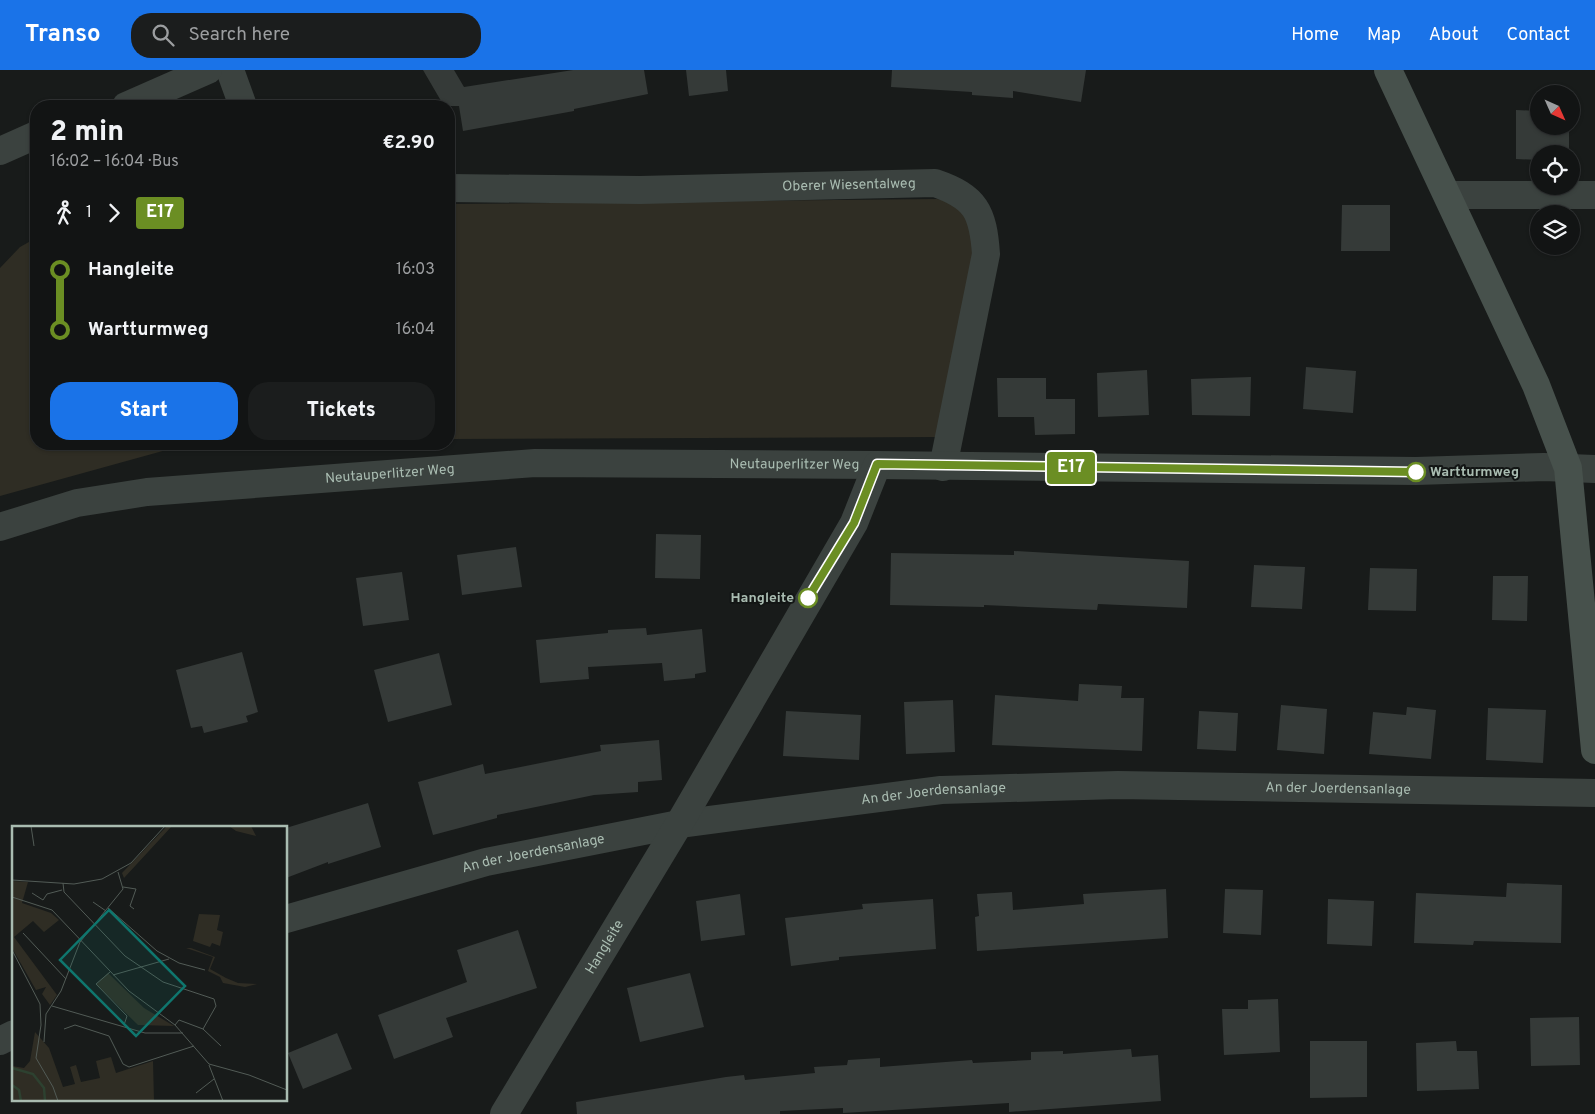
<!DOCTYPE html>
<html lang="en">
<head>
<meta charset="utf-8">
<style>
	:root { --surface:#121414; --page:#1b1d1d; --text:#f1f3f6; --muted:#9c9ea0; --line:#313334; --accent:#1a73e8 }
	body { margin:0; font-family:Overpass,sans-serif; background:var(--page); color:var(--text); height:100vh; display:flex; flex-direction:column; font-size:19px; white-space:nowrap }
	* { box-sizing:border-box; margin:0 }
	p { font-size:16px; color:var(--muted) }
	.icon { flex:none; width:28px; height:28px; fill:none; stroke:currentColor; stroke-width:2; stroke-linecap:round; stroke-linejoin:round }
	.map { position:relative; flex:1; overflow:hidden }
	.sheet { position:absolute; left:30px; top:30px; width:425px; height:350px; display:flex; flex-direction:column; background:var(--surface); border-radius:20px; box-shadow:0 1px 4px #0004,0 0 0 1px var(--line) }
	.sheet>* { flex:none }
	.badge { padding:0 10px; border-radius:4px; font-size:18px; line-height:32px }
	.needle { width:32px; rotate:135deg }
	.buttons { position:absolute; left:1530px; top:15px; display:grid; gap:10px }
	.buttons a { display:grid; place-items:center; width:50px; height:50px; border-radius:50%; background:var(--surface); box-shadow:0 1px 4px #0004,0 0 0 1px var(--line); font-size:25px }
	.map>.badge { position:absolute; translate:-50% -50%; box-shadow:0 0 0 2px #fff }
	.legs { display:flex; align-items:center; gap:8px; height:55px; padding:0 20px; font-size:16px }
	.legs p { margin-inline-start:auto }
	.summary { display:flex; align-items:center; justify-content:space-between; height:85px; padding:0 20px }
	h1 { font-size:28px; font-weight:800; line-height:38px }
	.cta { display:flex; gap:10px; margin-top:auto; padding:10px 20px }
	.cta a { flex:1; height:58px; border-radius:20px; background:var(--accent); color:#fff; font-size:20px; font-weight:800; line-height:58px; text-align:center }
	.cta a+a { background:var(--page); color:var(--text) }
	ul { padding:0 20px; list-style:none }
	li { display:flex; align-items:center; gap:18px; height:60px; font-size:19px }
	li i { display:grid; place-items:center; width:8px; height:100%; margin:0 6px; background:currentColor }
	li i::after { content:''; width:12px; height:12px; margin:-6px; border:4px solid; border-radius:50%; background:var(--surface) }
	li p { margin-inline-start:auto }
	li:first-child i { background:linear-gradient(#0000 50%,currentColor 0) }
	li:last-child i { background:linear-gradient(currentColor 50%,#0000 0) }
	header { display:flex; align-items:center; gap:30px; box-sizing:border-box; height:70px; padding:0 25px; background:var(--accent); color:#fff }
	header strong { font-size:24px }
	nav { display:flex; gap:28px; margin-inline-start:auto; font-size:18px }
	.search { width:350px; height:45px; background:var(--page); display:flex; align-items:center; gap:12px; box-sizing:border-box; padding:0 18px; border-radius:20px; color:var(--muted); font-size:19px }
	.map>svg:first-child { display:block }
	.green { fill:#2f2d24 }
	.building { fill:#353a38 }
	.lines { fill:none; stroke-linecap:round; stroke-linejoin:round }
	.street { stroke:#3b423f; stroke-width:28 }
	.secondary { stroke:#47514c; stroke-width:28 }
	.line-1-casing { stroke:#fff; stroke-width:11 }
	.line-1 { stroke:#6b8e23; stroke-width:8 }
	.stop-1-dot { fill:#fff; stroke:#6b8e23; stroke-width:2.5 }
	.labels { text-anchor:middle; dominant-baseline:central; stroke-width:4; stroke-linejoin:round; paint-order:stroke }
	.street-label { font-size:14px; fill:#a9bcb1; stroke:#131615 }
	.stop-label { font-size:14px; font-weight:bold; fill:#a9bcb1; stroke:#131615; text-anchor:start }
	.inset-river { fill:none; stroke:#2d4130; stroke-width:2.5 }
	.inset-road { fill:none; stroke:#525b56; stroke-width:1 }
	.view { fill:#0f766e; fill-opacity:0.15; stroke:#0f766e; stroke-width:2.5 }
	.inset-edge { fill:none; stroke:#a9bcb1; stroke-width:2.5 }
</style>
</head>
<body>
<header>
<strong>Transo</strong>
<div class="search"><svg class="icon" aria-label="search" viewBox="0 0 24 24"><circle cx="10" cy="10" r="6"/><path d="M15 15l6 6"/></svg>Search here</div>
<nav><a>Home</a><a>Map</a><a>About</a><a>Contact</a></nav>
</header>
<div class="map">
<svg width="1595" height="1044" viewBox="0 0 1595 1044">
	<rect width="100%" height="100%" fill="#181b1a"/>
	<path class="green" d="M937 129 958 133 982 164 940 367 449 369V134Z
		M36 168V374H188L0 426V198L20 177Z"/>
	<path class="building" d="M423 0H454L464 17 573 0H644L648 24 574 39V41L463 61 459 36H444Z
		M686 0H726L728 21 689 26Z
		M892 0H1086L1081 32 1013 21V28L972 25V22L891 17Z
		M1516 40 1539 41V56H1569V84H1539V90L1516 89Z
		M1342 135H1390V181H1341Z
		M1306 297 1356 301 1353 343 1303 339Z
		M1147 300 1149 345 1098 347 1097 303Z
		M1251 307 1250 346 1192 345 1191 309Z
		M997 308H1046V329H1075V364L1035 365 1034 347H998Z
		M656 464 701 465 700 509 655 508Z
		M516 477 522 517 462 525 457 485Z
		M1014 481 1189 491 1187 538 1098 534 1097 540 984 535V537L890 535 891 483 1014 485Z
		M1254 495 1305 497 1302 539 1251 537Z
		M1370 498 1417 499 1416 541 1368 540Z
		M402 502 409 550 363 556 356 508Z
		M1493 506H1528L1527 551 1492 550Z
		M646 558 647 565 702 559 706 602 695 604V608L664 611 662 593 588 597 589 609 540 613 536 570 608 563V560Z
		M242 582 258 642 246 646 248 652 204 663 202 656 191 658 176 600Z
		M439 583 452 635 388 652 374 600Z
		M1079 614 1122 616 1121 628H1144L1142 681 992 675 995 625 1078 631Z
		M953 630 955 682 906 684 904 632Z
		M1281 635 1327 639 1324 684 1277 680Z
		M1407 637 1436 640 1431 689 1369 684 1373 642 1406 645Z
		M1488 638 1546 640 1543 693 1486 690Z
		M786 641 861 645 859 690 783 686Z
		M1199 641 1238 643 1236 681 1197 679Z
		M659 670 662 710 638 712V722L594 725 497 745V748L433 765 418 712 483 694 485 704 601 681 600 675Z
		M368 733 381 777 328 794V792L286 808V758Z
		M1507 813 1562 815 1561 873 1474 871 1473 875 1414 873 1416 823 1506 827Z
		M1166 819 1168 868 977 881 975 847 979 846 977 824 1012 822 1013 840 1084 834 1083 824Z
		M1225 819 1263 820 1261 865 1223 863Z
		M740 824 745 865 701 871 696 831Z
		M933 829 936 879 839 887V890L791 896 785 848 863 839 862 834Z
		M1328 829 1374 831 1372 876 1327 874Z
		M518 860 537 918 446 948 453 967 394 989 378 945 467 912 457 880Z
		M690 903 704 957 640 972 627 918Z
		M1278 929 1280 982 1224 985 1222 939H1248V930Z
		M1579 947 1580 995 1531 996 1530 948Z
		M337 963 352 999 303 1019 288 983Z
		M1310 971H1367V1027L1310 1028Z
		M1456 971 1457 981H1477L1479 1019 1417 1021 1416 973Z
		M1131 979 1132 987 1158 985 1161 1031 1009 1042V1033L843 1043V1038L780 1041V1044H577L576 1032 726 1007 744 1005 745 1010 815 1003 814 997 847 995 848 990 880 988V997L972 990 973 993 1031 990V982L1063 981V984Z"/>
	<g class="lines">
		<g class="street">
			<path d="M230 0 243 36"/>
			<path d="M126 36 208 0"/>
			<path d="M0 81 36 65"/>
			<path id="s1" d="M449 118 640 120 935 113C976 127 983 142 986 184L943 397"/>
			<path d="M1448 125H1595"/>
			<path id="s2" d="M0 457 77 433 147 422 535 393 877 395 1416 401 1544 397 1595 399"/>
			<path id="s3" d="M286 849 486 792 679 754 941 720 1118 715 1595 723"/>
			<path d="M0 971 14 964"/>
			<path id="s4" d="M504 1044 679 754 854 453 877 395"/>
		</g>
		<path class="secondary" d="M1388 0 1536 315 1568 398 1595 680"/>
	</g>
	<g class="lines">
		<defs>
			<path id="line-1" d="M808 528 854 453 877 394 1416 402"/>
		</defs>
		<use href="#line-1" class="line-1-casing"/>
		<use href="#line-1" class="line-1"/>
	</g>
	<g class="stop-1-dot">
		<circle cx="1416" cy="402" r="9"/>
		<circle cx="808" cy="528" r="9"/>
	</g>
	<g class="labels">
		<g class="street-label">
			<text stroke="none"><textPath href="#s1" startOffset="400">Oberer Wiesentalweg</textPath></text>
			<text stroke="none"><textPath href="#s2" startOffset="800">Neutauperlitzer Weg</textPath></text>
			<text stroke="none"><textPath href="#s2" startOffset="395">Neutauperlitzer Weg</textPath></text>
			<text stroke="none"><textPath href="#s3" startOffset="1066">An der Joerdensanlage</textPath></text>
			<text stroke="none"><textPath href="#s3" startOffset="661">An der Joerdensanlage</textPath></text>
			<text stroke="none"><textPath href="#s3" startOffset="256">An der Joerdensanlage</textPath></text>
			<text stroke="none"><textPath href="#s4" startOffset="195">Hangleite</textPath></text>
		</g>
		<g class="stop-label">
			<text x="1430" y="402">Wartturmweg</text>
			<text x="794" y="528" text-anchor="end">Hangleite</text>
		</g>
	</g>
	<g transform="translate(12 756)">
		<rect width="275" height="275" fill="#181b1a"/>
		<path d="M155 0H160L112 52 110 47ZM217 0H239L244 10 224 5ZM0 55 16 56 10 77 39 87 47 94 32 106 21 95 2 111 45 169 38 179 30 168 34 161 24 164 0 122ZM187 88 208 89 205 104 211 106 208 120 200 117 198 121 181 115ZM174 122H179L203 131 198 143 214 152 226 157 245 158 233 161 211 157 208 151 196 145 201 131ZM96 147 132 182 162 200 126 199 84 158ZM23 206 37 222 51 261 63 258 58 241 64 239 69 256 88 252 84 235 99 231 104 247 141 235 142 275H0V240L12 242 18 235Z" fill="#2f2d24"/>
		<path class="inset-river" d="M0 242 21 248 32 262 33 275M0 259 7 264 9 275"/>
		<path class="inset-road" d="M19 0 22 20M0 54 62 58 90 53 119 37 153 0M51 57 52 66 113 130 151 156 202 173 204 180 191 203M111 61 124 63 118 80 122 83M20 67 31 74 35 68 50 64M0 71 40 84 117 165 163 199 197 238 237 249 275 264M81 76 94 85M96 82 145 125 167 137 193 144M11 107 54 153M0 124 28 178 29 199 24 232 41 261 46 275M98 146 84 158 115 190 112 199M101 149 157 133M40 180 133 207H171M163 199 167 194 191 203 209 220M52 203 63 199 97 210 111 238 117 241 182 220M32 216 34 188 49 165 68 116 111 63 106 46M197 239 211 275M184 267 202 253"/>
		<path class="view" d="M97 84 173 160 124 210 48 134Z"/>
		<rect width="275" height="275" class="inset-edge"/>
	</g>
</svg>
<div class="buttons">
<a><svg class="needle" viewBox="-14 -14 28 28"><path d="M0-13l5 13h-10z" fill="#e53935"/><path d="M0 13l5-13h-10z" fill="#9c9ea0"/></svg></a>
<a><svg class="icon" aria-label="locate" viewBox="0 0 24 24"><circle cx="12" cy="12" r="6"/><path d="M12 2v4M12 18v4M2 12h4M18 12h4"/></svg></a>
<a><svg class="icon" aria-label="layers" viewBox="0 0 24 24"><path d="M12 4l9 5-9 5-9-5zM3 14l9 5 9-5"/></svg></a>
</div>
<b class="badge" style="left:1071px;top:398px;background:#6b8e23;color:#fff">E17</b>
<section class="sheet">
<div class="summary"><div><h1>2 min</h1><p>16:02 – 16:04 · Bus</p></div><b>€2.90</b></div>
<div class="legs"><svg class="icon" aria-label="walk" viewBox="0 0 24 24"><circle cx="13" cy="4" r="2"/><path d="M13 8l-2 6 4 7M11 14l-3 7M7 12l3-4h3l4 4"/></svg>1<svg class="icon" aria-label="forward" viewBox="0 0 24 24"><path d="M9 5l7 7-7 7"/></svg><b class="badge" style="background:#6b8e23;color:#fff">E17</b></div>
<ul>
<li><i style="color:#6b8e23"></i><b>Hangleite</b><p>16:03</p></li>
<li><i style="color:#6b8e23"></i><b>Wartturmweg</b><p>16:04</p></li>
</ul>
<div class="cta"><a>Start</a><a>Tickets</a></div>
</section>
</div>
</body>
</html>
